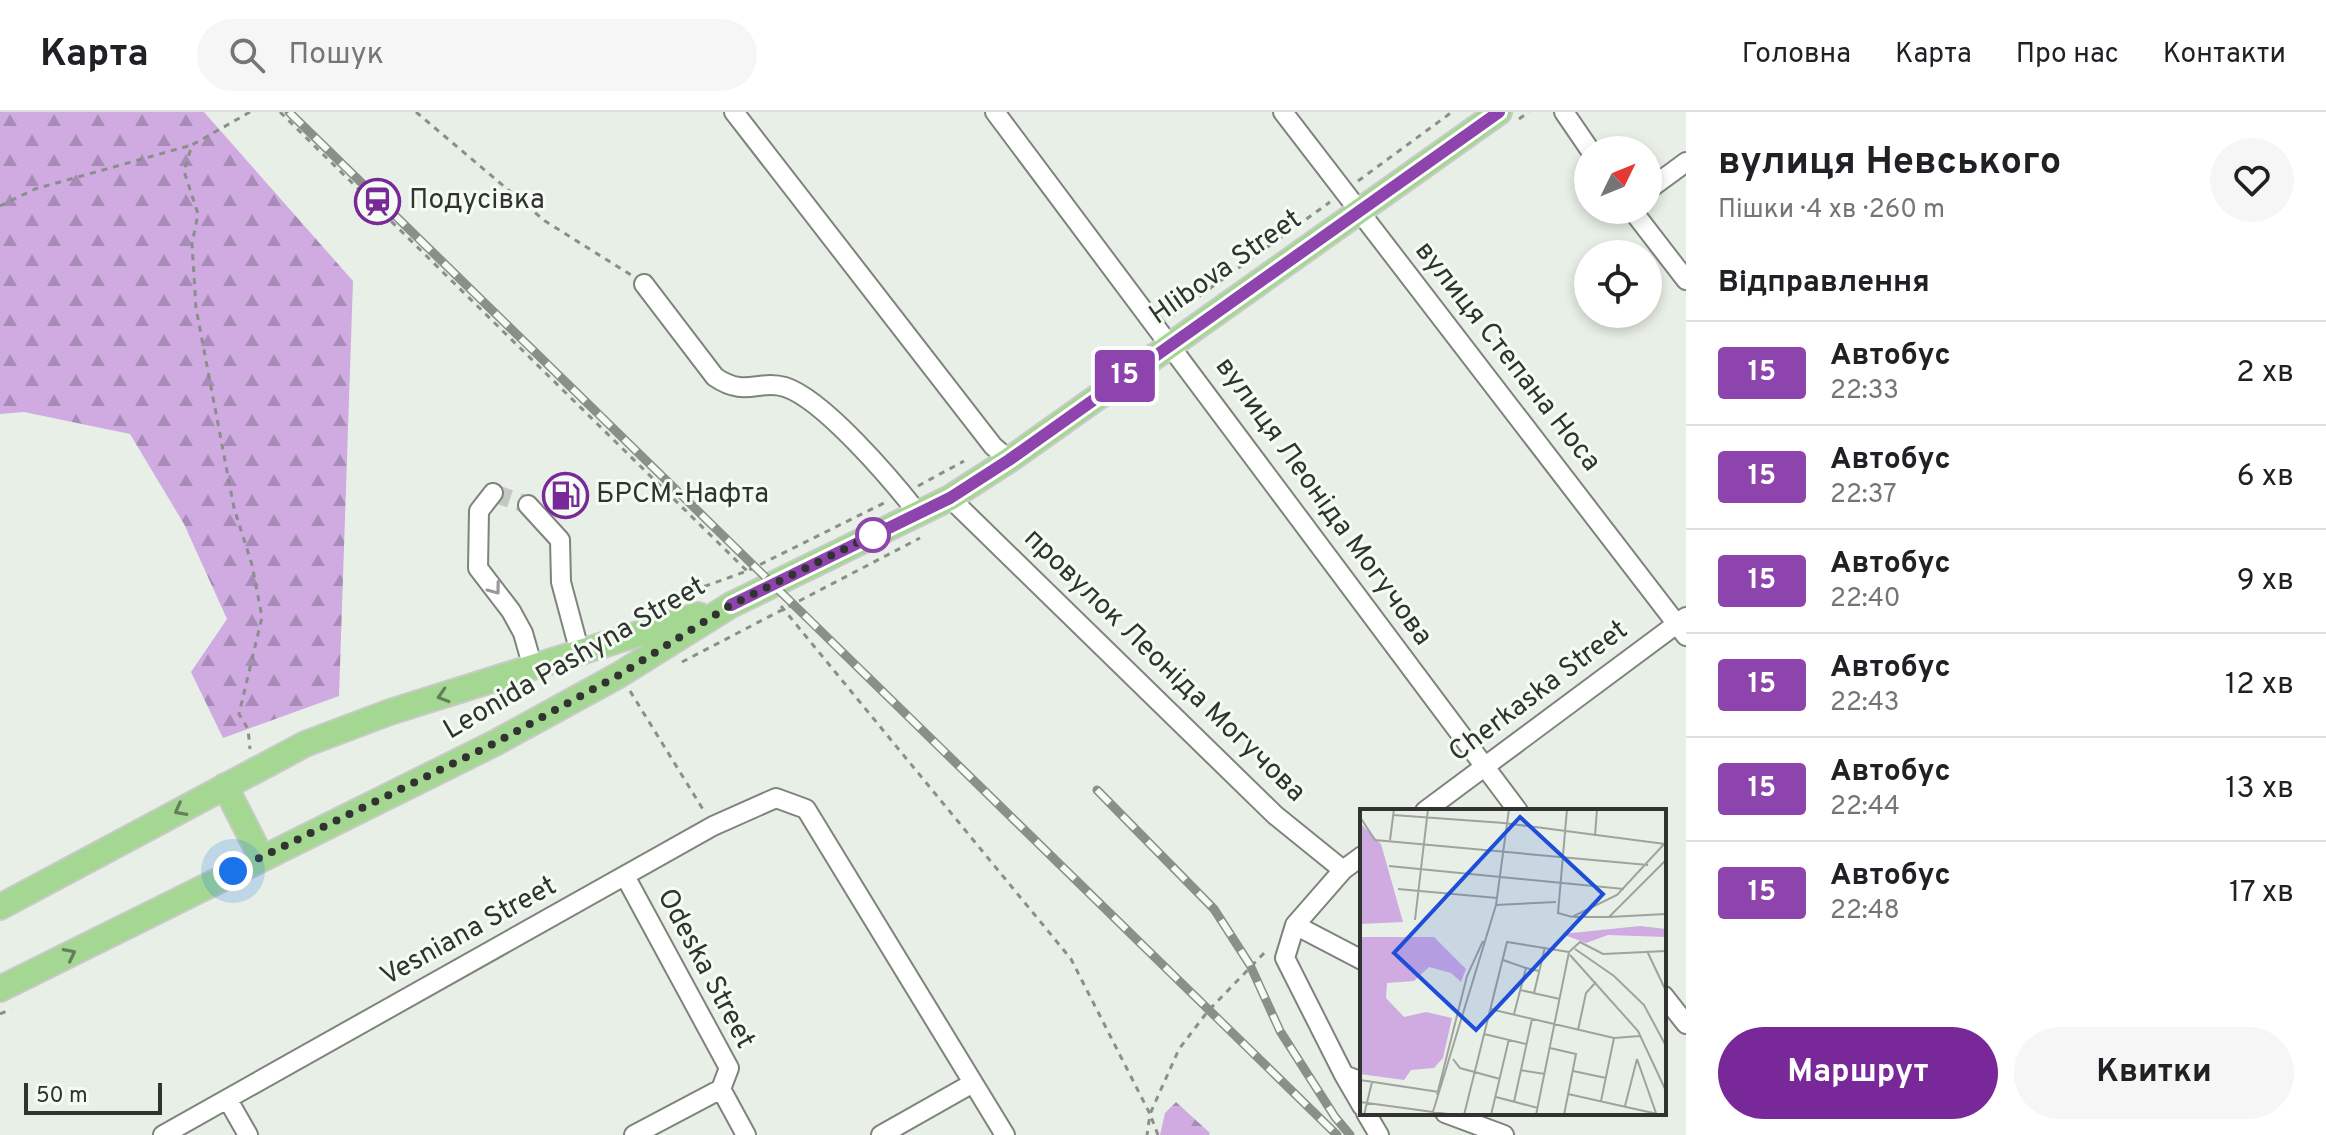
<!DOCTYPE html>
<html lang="uk">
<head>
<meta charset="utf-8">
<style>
	:root { --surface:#fff; --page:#f6f6f6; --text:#202124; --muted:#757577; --line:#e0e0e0; --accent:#782899 }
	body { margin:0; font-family:Overpass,sans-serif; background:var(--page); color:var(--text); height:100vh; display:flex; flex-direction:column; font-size:30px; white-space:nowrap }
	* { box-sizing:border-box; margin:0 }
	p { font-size:26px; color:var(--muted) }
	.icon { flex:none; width:44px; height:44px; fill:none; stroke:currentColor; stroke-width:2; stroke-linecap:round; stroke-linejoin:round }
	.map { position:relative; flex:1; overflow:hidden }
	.drawer { display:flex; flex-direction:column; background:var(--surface); width:640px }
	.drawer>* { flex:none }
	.badge { padding:0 16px; border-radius:6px; font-size:28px; line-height:52px }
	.needle { width:52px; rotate:47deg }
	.tools { position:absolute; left:1574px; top:24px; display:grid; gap:16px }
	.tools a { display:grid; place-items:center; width:88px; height:88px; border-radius:50%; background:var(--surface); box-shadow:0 4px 12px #0003; font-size:40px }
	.scale { position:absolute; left:24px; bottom:20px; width:138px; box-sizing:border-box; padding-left:8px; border:4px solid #303330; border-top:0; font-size:22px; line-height:28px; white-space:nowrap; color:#303330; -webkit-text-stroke:6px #f5fcf3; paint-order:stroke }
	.you { position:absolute; width:40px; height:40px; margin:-20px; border:6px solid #fff; border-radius:50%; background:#1a73e8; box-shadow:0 0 0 12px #1a73e833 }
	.map>.badge { position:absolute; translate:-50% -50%; box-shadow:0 0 0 4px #fff }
	h2 { padding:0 32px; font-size:30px; line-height:72px }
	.round { display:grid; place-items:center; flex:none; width:84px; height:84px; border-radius:42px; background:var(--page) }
	.overview { display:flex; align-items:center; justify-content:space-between; height:136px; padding:0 32px }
	h1 { font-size:38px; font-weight:700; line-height:60px }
	.button { display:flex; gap:16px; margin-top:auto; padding:16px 32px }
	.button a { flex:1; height:92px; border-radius:48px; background:var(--accent); color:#fff; font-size:32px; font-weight:700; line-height:92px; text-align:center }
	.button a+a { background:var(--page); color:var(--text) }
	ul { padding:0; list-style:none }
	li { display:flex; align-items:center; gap:24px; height:104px; padding:0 32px; border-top:2px solid var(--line) }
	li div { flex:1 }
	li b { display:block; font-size:30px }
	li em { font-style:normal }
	li .badge { min-width:88px; font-weight:700; text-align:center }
	header { display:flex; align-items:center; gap:48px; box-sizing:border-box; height:112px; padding:0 40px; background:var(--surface); border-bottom:2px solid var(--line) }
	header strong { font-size:38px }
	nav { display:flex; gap:44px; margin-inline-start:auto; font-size:28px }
	.search { width:560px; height:72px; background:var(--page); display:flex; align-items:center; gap:20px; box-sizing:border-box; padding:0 28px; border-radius:44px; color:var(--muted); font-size:30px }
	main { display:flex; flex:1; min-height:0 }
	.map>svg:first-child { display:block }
	.forest { fill:url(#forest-firs) }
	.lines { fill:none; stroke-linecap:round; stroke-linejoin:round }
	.minor-tunnel { stroke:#c3c9c2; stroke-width:18; stroke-dasharray:18 9; stroke-linecap:butt }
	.minor-casing { stroke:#7e847c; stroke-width:22 }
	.major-casing { stroke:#c9cac9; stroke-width:28 }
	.path { stroke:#8a8f89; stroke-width:3; stroke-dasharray:6 6; stroke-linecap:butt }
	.minor { stroke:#fff; stroke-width:18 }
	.major { stroke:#a3d792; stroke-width:24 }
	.rail-casing { stroke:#8a8f89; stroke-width:9 }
	.rail { stroke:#f5fcf3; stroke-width:6; stroke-dasharray:18; stroke-linecap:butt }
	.oneway { stroke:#989998 }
	.oneway2 { stroke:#647d5c }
	.line-casing { stroke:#fff; stroke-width:18 }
	.line { stroke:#8e44ad; stroke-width:12 }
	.walk { stroke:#303330; stroke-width:8; stroke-dasharray:0 14.4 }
	.stop-dot { fill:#fff; stroke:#8e44ad; stroke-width:4 }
	.labels { text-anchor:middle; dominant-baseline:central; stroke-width:6; stroke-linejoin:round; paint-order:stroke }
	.poi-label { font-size:28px; fill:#303330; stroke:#f5fcf3; text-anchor:start }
	.street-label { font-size:28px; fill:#303330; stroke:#f5fcf3 }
	.inset-road { fill:none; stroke:#9ea49d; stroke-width:2 }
	.view { fill:#1d4ed8; fill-opacity:0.15; stroke:#1d4ed8; stroke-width:4 }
	.inset-edge { fill:none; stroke:#303330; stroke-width:4 }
</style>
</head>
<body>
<header>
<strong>Карта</strong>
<div class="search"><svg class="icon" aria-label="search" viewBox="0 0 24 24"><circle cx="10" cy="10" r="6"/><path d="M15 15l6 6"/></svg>Пошук</div>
<nav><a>Головна</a><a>Карта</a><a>Про нас</a><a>Контакти</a></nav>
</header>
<main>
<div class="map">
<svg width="1686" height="1023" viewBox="0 0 1686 1023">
	<defs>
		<pattern id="forest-firs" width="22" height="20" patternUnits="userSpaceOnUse" patternTransform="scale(2)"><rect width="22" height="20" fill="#cfabe2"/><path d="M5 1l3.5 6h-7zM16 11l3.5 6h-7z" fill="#a88cb8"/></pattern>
	</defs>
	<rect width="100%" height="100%" fill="#e8efe6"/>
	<path class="forest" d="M0 0H204L353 169 339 584 223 626 191 560 227 507 184 412 130 322 24 300 0 302Z
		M1176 990 1210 1021 1209 1023H1160L1165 1001Z"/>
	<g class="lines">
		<path class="minor-tunnel" d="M493 381 528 393"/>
		<defs>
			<path id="minor" d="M734 0 993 334 1009 348
				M995 0 1518 699
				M1283 0 1686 524
				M1564 0 1590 38
				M1648 78 1686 50
				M1632 98 1686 168
				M644 172 715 265C746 286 758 267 785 275 823 287 891 367 917 400
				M493 381 479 399 478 456 511 499 523 521 533 556
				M950 386 1275 703 1343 758
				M528 393 560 428 561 470 580 541
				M1425 699 1686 505
				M1362 744 1343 758 1295 813 1285 846 1344 963 1362 970
				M625 764 729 956 721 977
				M1295 813 1362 848
				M1664 884 1686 912
				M1344 963 1362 994
				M228 988 248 1023
				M1366 1001 1379 1023
				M1445 1001 1504 1023
				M163 1023 713 714 776 686 806 697 1005 1023
				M634 1023 721 977 746 1023
				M881 1023 973 971"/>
			<path id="major" d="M225 674 261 745
				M0 795 305 632 390 600 698 503
				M0 877 495 631 619 563 731 493 950 386 1009 348 1499 0"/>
		</defs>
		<use href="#minor" class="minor-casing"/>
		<use href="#major" class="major-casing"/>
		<path class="path" d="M250 0 192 33 184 59 198 102 192 132 196 196 234 396 252 453 262 505 239 602 248 617 250 637
			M280 0 747 459
			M416 0 545 109 631 163
			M1519 7 1529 0
			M1358 69 1452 0
			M0 94 35 77 192 33
			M1170 205 1330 90
			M918 374 964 349
			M781 494 1071 847 1150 1002 1147 1023
			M648 495 747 459 886 390
			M682 550 920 426
			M630 579 704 699
			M0 902 11 897
			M1158 1023 1150 1002 1179 937 1208 899 1268 837"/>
		<use href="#minor" class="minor"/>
		<use href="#major" class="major"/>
		<defs>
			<path id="rail" d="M289 0 1337 1023
				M1097 678 1214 797 1250 853 1280 919 1335 1005 1350 1023"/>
		</defs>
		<use href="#rail" class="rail-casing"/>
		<use href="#rail" class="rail"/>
	</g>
	<defs><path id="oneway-chevron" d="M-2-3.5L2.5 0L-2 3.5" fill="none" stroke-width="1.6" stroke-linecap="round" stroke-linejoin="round" transform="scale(2)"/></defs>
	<use class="oneway" href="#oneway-chevron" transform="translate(495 477) rotate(53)"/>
	<g class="oneway2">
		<use href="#oneway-chevron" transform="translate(443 584) rotate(163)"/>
		<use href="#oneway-chevron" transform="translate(180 698) rotate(152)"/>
		<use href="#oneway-chevron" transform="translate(70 842) rotate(-27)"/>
	</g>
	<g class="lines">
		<defs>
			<path id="line" d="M731 493 950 386 1009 348 1499 0"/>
		</defs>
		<use href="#line" class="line-casing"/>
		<use href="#line" class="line"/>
		<path class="walk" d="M233 759 495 631 619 563 731 493 873 423"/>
	</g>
	<defs>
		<symbol id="station-ring" viewBox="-11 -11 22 22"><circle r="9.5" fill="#f5fcf3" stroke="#782899" stroke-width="1.5"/><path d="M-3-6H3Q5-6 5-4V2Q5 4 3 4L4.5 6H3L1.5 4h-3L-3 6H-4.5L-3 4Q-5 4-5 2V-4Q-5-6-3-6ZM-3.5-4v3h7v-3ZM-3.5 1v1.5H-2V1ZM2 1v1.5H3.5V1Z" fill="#782899"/></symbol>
		<symbol id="fuel-ring" viewBox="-11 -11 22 22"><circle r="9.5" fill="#f5fcf3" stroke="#782899" stroke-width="1.5"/><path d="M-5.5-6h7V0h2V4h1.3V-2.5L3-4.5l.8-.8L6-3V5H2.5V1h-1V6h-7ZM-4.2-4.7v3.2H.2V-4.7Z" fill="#782899"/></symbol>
	</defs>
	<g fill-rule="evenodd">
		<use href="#station-ring" x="352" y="64" width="51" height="51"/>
		<use href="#fuel-ring" x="540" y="358" width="51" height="51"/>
	</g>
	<circle class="stop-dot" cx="873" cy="423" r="16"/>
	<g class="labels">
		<g class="poi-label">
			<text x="409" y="89">Подусівка</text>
			<text x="596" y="383">БРСМ-Нафта</text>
		</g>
		<g class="street-label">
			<text transform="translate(1226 156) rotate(-35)">Hlibova Street</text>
			<text transform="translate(1507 245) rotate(52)">вулиця Степана Носа</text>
			<text transform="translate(1323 390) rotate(54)">вулиця Леоніда Могучова</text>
			<text transform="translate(575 547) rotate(-30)">Leonida Pashyna Street</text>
			<text transform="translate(1164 554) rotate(44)">провулок Леоніда Могучова</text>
			<text transform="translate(1539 580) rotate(-37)">Cherkaska Street</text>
			<text transform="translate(469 820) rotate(-29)">Vesniana Street</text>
			<text transform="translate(705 857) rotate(62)">Odeska Street</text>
		</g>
	</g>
	<g transform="translate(1360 697)">
		<rect width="306" height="306" fill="#e8efe6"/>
		<path d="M0 14 21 35 43 113 0 115ZM280 117 306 120V128L248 126 226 134 202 125ZM74 128 106 160 101 173 91 164 69 158 54 172 27 174 26 189 44 208 66 203 92 209 83 249 74 259 51 261 44 271 0 265V128Z" fill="#cfabe2"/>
		<path class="inset-road" d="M207 0 198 104 212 108 257 86 306 33M33 6 144 14 305 35M0 8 15 31 288 56M235 27 237 0M30 31 34 0M29 57 264 80M38 80 137 89M136 96 196 93M214 108H249L306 51M249 108 306 105M55 111 68 0M215 140 254 167 284 196 306 237M287 142 306 182M210 146 278 222 306 282M143 151 166 159M160 181 174 184 185 138M173 184 200 190M130 200 254 229 280 227M154 205 166 159 179 162M218 221 226 184 236 173M124 225 166 235M190 239 216 245 204 306M93 250 100 259 140 270M277 250 296 304M160 261 185 265M213 262 246 269M0 271 79 283M208 285 302 306M77 286 107 167 123 132M136 288 178 299M241 292 254 229M0 293 95 306M154 293 172 210M265 297 277 250M4 306 12 273M72 306 136 96 149 0M104 306 147 133 209 143M131 306 149 230M176 306 209 143 220 133 243 145 306 142"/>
		<path class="view" d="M160 8 243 85 116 221 34 144Z"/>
		<rect width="306" height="306" class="inset-edge"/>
	</g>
</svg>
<div class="tools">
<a><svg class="needle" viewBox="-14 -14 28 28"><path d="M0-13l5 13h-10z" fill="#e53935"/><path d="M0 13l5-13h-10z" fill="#757577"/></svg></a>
<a><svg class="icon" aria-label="locate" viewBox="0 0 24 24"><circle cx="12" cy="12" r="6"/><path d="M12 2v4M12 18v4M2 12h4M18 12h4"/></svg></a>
</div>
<div class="scale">50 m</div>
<div class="you" style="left:233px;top:759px"></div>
<b class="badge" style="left:1125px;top:264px;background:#8e44ad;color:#fff">15</b>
</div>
<section class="drawer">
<div class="overview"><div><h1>вулиця Невського</h1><p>Пішки · 4 хв · 260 m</p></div><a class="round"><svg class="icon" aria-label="heart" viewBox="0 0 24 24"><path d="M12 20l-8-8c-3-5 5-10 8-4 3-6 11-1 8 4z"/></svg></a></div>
<h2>Відправлення</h2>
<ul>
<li><span class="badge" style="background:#8e44ad;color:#fff">15</span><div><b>Автобус</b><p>22:33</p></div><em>2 хв</em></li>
<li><span class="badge" style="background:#8e44ad;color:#fff">15</span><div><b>Автобус</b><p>22:37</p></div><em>6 хв</em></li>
<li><span class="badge" style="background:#8e44ad;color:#fff">15</span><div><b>Автобус</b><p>22:40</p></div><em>9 хв</em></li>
<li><span class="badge" style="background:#8e44ad;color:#fff">15</span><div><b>Автобус</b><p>22:43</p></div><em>12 хв</em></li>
<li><span class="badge" style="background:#8e44ad;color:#fff">15</span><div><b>Автобус</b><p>22:44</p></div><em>13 хв</em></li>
<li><span class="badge" style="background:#8e44ad;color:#fff">15</span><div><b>Автобус</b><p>22:48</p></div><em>17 хв</em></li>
</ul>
<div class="button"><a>Маршрут</a><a>Квитки</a></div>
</section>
</main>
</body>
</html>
